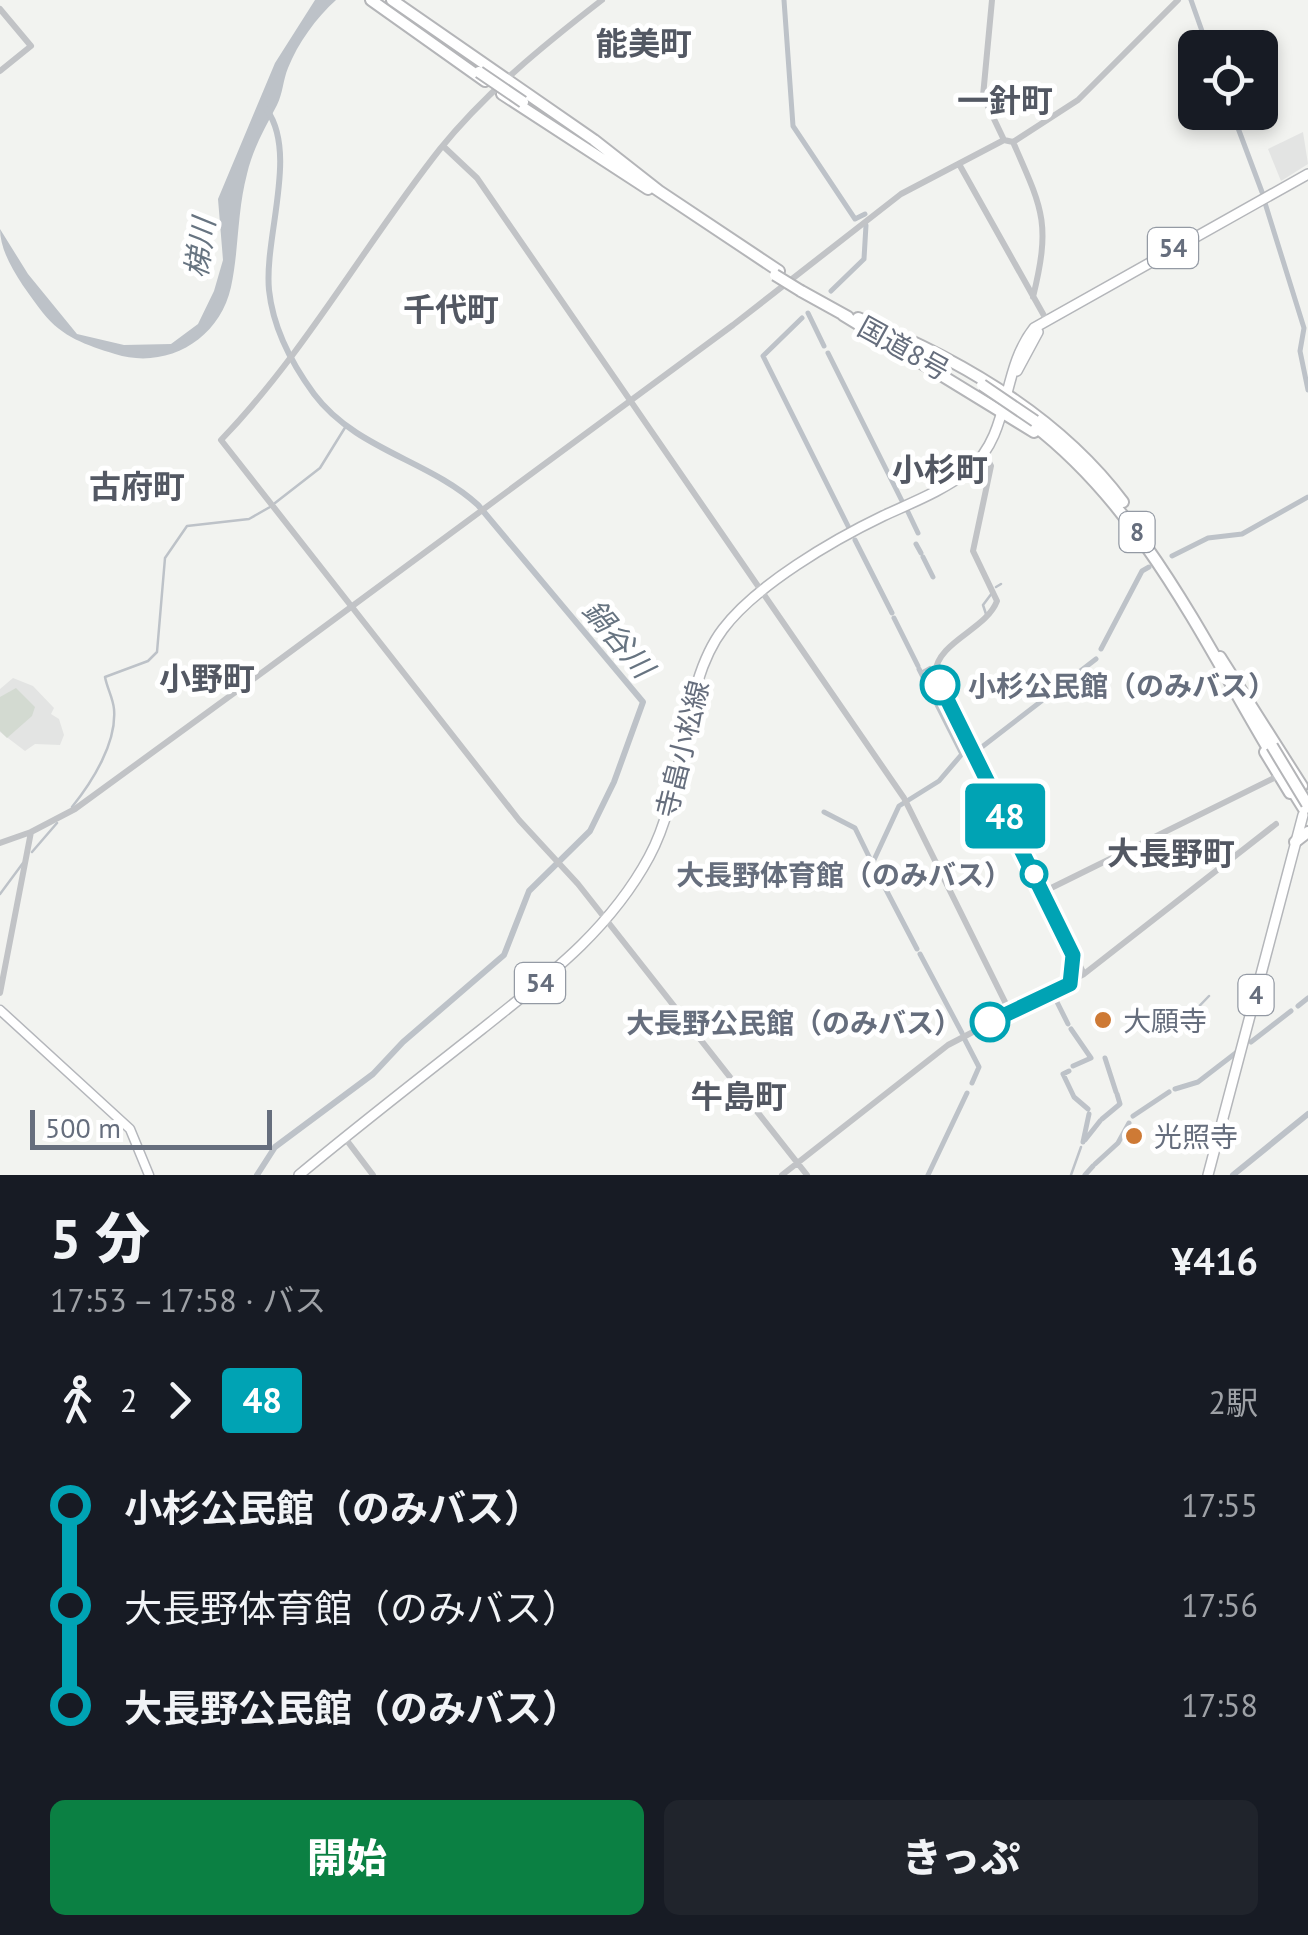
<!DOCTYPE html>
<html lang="ja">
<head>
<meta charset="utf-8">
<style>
	:root { --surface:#171b24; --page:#20242c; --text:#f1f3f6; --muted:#9ea1a6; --accent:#0b8043 }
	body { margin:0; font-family:"PT Sans","Noto Sans JP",sans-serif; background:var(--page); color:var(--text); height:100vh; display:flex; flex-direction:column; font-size:38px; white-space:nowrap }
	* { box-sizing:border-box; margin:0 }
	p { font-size:32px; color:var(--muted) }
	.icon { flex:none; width:55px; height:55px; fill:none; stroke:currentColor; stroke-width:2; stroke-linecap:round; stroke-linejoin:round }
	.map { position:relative; height:1175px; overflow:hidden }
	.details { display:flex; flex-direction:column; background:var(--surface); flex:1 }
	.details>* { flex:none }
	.badge { padding:0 20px; border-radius:8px; font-size:35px; line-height:65px }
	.buttons { position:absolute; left:1178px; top:30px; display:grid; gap:20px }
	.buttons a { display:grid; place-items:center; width:100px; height:100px; border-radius:15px; background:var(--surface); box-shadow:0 5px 15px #0003; font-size:50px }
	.scale { position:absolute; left:30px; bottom:25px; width:242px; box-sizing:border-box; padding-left:10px; border:5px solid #666e7d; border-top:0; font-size:28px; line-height:35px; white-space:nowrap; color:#666e7d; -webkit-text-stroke:8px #fff; paint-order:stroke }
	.map>.badge { position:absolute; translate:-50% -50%; box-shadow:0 0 0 5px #fff }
	.legs { display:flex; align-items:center; gap:15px; height:110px; padding:0 50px; font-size:32px }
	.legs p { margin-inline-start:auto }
	.headline { display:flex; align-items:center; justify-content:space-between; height:170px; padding:0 50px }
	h1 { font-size:55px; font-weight:800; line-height:75px }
	.cta { display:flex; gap:20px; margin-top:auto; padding:20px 50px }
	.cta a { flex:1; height:115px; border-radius:15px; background:var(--accent); color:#fff; font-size:40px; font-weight:800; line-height:115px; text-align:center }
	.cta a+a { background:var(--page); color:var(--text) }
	ul { padding:0 50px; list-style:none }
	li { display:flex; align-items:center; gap:35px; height:100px; font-size:38px }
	li i { display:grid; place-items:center; width:15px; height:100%; margin:0 12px; background:currentColor }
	li i::after { content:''; width:25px; height:25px; margin:-12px; border:8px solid; border-radius:50%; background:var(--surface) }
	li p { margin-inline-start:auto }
	li:first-child i { background:linear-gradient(#0000 50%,currentColor 0) }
	li:last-child i { background:linear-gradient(currentColor 50%,#0000 0) }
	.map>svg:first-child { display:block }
	.built { fill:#e3e4e3 }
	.green { fill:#d3dad1 }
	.water { fill:#bdc2c8 }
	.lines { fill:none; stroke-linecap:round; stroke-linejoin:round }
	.stream { stroke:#bdc2c8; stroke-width:2.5 }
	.canal { stroke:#bdc2c8; stroke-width:5 }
	.river { stroke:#bdc2c8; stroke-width:6 }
	.secondary-casing { stroke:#b4b6bb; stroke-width:11 }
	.primary-casing { stroke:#b4b6ba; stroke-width:12 }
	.trunk-casing { stroke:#b4b5b8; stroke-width:14 }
	.tertiary { stroke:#c1c3c6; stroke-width:6 }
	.secondary { stroke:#fff; stroke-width:8 }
	.primary { stroke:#fff; stroke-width:9 }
	.trunk { stroke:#fff; stroke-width:10 }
	.trunk-bridge-casing { stroke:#b4b5b8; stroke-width:14; stroke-linecap:butt }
	.trunk-bridge { stroke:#fff; stroke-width:10 }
	.line-1-casing { stroke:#fff; stroke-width:22 }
	.line-1 { stroke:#00a3b4; stroke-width:15 }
	.stop-1-dot { fill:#fff; stroke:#00a3b4; stroke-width:5 }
	.poi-dot { fill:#ce7a35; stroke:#fff; stroke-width:4 }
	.labels { text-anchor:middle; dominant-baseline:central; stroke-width:10; stroke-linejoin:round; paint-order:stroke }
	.shield { fill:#fff; stroke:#949aa4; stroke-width:2.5 }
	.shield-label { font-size:25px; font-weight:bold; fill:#666e7d }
	.street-label { font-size:28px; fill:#666e7d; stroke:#fff }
	.stop-label { font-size:28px; font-weight:bold; fill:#666e7d; stroke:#fff; text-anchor:end }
	.poi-label { font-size:28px; fill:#666e7d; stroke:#fff; text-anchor:start }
	.water-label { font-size:30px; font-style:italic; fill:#677481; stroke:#fff }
	.quarter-label { font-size:32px; font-weight:bold; fill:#535863; stroke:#fff }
</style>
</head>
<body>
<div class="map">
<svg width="1308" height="1175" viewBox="0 0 1308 1175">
	<rect width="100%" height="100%" fill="#f2f3f0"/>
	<path class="built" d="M1303 132 1308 164 1281 181 1268 149Z
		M13 678 33 686 54 708 51 714 59 719 64 735 60 745 35 744 25 751 0 732V689Z"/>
	<path class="green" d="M16 688 35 707 32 716 7 738 0 731V697Z"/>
	<path class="water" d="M315 0H336C316 18 298 43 288 68 283 80 283 93 277 105 265 128 253 148 247 174 237 212 239 250 231 287 219 341 165 370 115 354 86 345 62 337 43 313 25 289 0 257 0 229L28 274 77 334 124 345 171 344 198 324 214 291 223 260 218 199 275 63Z"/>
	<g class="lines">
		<path class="stream" d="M275 503 320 468 346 426
			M996 587 1001 584
			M986 614 983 605 992 593
			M921 672 930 667
			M72 807C92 782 117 743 114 709 113 698 107 688 105 677L148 661 157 652 165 558 187 526 249 519 270 507
			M32 852 57 823
			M0 894 23 863
			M1180 1035 1183 1023 1209 996
			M1071 1175 1081 1147"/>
		<path class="canal" d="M784 0 793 126 855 219 865 214
			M1191 0 1208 48
			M1232 112 1262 192
			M1265 203 1304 328 1300 351 1308 390
			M831 291 864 259 866 225
			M808 313 824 346
			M802 318 763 356 850 530
			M828 353 903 503
			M908 512 918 533
			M855 540 892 613
			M916 544 921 553
			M1172 556 1208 538 1242 534 1308 497
			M923 557 933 577
			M894 618 918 666
			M1101 649 1142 571 1149 567
			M978 750 1096 659
			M977 766 1003 817
			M824 812 855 828 879 877
			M1005 823 1039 891
			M873 862 899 806 939 781 962 754 919 669
			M882 882 917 949
			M1041 895 1060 934
			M1063 939 1071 955
			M920 954 962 1033
			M1053 994 1068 1024
			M1298 1006 1308 998
			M1071 1029 1091 1058 1073 1066
			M964 1038 979 1067 972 1083
			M1251 1042 1291 1011
			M1105 1058 1116 1092
			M1069 1071 1063 1074 1074 1097 1088 1109
			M1175 1089 1198 1082 1237 1052
			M1133 1116 1169 1092
			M1102 1119 1120 1104 1117 1094
			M1085 1140 1100 1121
			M1083 1142 1089 1114
			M1095 1164 1118 1143 1129 1123
			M928 1175 967 1093
			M1085 1175 1093 1166"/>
		<path class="river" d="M257 1175 275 1147 373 1074 403 1042 504 955 529 891 590 831 614 782 643 702 478 505C429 460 356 450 314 394 292 364 273 328 269 290 264 237 298 154 267 110
			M1233 1175 1308 1114"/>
		<defs>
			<path id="secondary" d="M0 1010 130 1129 149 1175"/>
			<path id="primary" d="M1017 371 1038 332
				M299 1175C359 1125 421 1077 482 1029 547 977 609 931 649 857 687 787 680 685 723 629 756 585 833 540 883 516 911 503 945 490 969 470 1012 433 1000 371 1034 328L1308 174
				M1208 1175 1303 815"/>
			<path id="trunk" d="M371 0 485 81
				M392 0 594 140 659 191
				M502 94 648 189
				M653 187 779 271
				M801 291 848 317
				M843 315 1034 432
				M858 318C958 358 1058 415 1123 502
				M1032 424C1143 509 1203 640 1273 757
				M1220 657 1302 786
				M1265 752 1290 793
				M1289 785 1304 809
				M1295 842 1308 832"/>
		</defs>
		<use href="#secondary" class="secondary-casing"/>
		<use href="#primary" class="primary-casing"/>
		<use href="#trunk" class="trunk-casing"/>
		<path class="tertiary" d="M602 0C544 45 486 92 440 149 365 244 305 353 221 440L519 820 578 884 807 1175
			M992 0 983 96 1004 140
			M0 9 31 46 0 71
			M1013 142C1043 210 1051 223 1033 297
			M443 146 477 178 904 798 1010 1012
			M959 164 1047 321
			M984 453 991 466 973 551 997 601C986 630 938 641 935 673L1084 974
			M31 832 75 809 267 669 733 325 901 194 1004 140 1013 142 1078 100 1178 0
			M0 843 31 832 0 993
			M1043 892 1276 777
			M1070 982 1073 955
			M345 1138 373 1175
			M782 1175 948 1045 1084 974 1276 824"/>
		<use href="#secondary" class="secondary"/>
		<use href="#primary" class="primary"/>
		<use href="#trunk" class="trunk"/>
		<defs>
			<path id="trunk-bridge" d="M479 72 523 102
				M775 275 801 291
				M982 385 1035 421
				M1272 746 1307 804"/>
		</defs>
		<use href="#trunk-bridge" class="trunk-bridge-casing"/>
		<use href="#trunk-bridge" class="trunk-bridge"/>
	</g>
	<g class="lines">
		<defs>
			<path id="line-1" d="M940 685 1073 955 1070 984 990 1022"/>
		</defs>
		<use href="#line-1" class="line-1-casing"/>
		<use href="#line-1" class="line-1"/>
	</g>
	<g class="stop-1-dot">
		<circle cx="940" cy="685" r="18"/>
		<circle cx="1034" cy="874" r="12"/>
		<circle cx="990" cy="1022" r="18"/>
	</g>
	<g class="poi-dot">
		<circle cx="1103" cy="1020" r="10"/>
		<circle cx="1134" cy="1136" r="10"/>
	</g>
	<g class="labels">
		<g class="shield">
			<rect x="1148" y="228" width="50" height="40" rx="8"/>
			<rect x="1119.5" y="512" width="35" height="40" rx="8"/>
			<rect x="515" y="963" width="50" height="40" rx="8"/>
			<rect x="1238.5" y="975" width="35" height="40" rx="8"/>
		</g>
		<g class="shield-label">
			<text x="1173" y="248">54</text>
			<text x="1137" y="532">8</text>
			<text x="540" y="983">54</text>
			<text x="1256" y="995">4</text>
		</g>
		<g class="street-label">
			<text transform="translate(904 348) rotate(29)">国道8号</text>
			<text transform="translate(682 749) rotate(-76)">寺畠小松線</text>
		</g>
		<g class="stop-label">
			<text x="968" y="685" text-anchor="start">小杉公民館（のみバス）</text>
			<text x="1012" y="874">大長野体育館（のみバス）</text>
			<text x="962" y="1022">大長野公民館（のみバス）</text>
		</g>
		<g class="poi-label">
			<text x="1123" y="1020">大願寺</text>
			<text x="1154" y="1136">光照寺</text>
		</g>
		<g class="water-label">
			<text transform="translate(199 248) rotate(-82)">梯川</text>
			<text transform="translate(619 638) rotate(50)">鍋谷川</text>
		</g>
		<g class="quarter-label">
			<text x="644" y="43">能美町</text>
			<text x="1005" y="100">一針町</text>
			<text x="451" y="309">千代町</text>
			<text x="940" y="469">小杉町</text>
			<text x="137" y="486">古府町</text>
			<text x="207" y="678">小野町</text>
			<text x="1171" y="853">大長野町</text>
			<text x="739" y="1096">牛島町</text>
		</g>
	</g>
</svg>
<div class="buttons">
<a><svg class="icon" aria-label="locate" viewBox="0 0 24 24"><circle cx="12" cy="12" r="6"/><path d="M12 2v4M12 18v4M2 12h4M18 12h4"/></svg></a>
</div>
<div class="scale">500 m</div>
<b class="badge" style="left:1005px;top:816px;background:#00a3b4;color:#fff">48</b>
</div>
<section class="details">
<div class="headline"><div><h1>5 分</h1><p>17:53 – 17:58 · バス</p></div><b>¥416</b></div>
<div class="legs"><svg class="icon" aria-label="walk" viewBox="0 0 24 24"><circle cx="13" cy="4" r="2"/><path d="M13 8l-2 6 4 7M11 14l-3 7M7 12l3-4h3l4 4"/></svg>2<svg class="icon" aria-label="forward" viewBox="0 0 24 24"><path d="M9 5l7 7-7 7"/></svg><b class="badge" style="background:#00a3b4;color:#fff">48</b><p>2駅</p></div>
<ul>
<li><i style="color:#00a3b4"></i><b>小杉公民館（のみバス）</b><p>17:55</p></li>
<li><i style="color:#00a3b4"></i><span>大長野体育館（のみバス）</span><p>17:56</p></li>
<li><i style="color:#00a3b4"></i><b>大長野公民館（のみバス）</b><p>17:58</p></li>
</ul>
<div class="cta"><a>開始</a><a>きっぷ</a></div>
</section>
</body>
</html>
